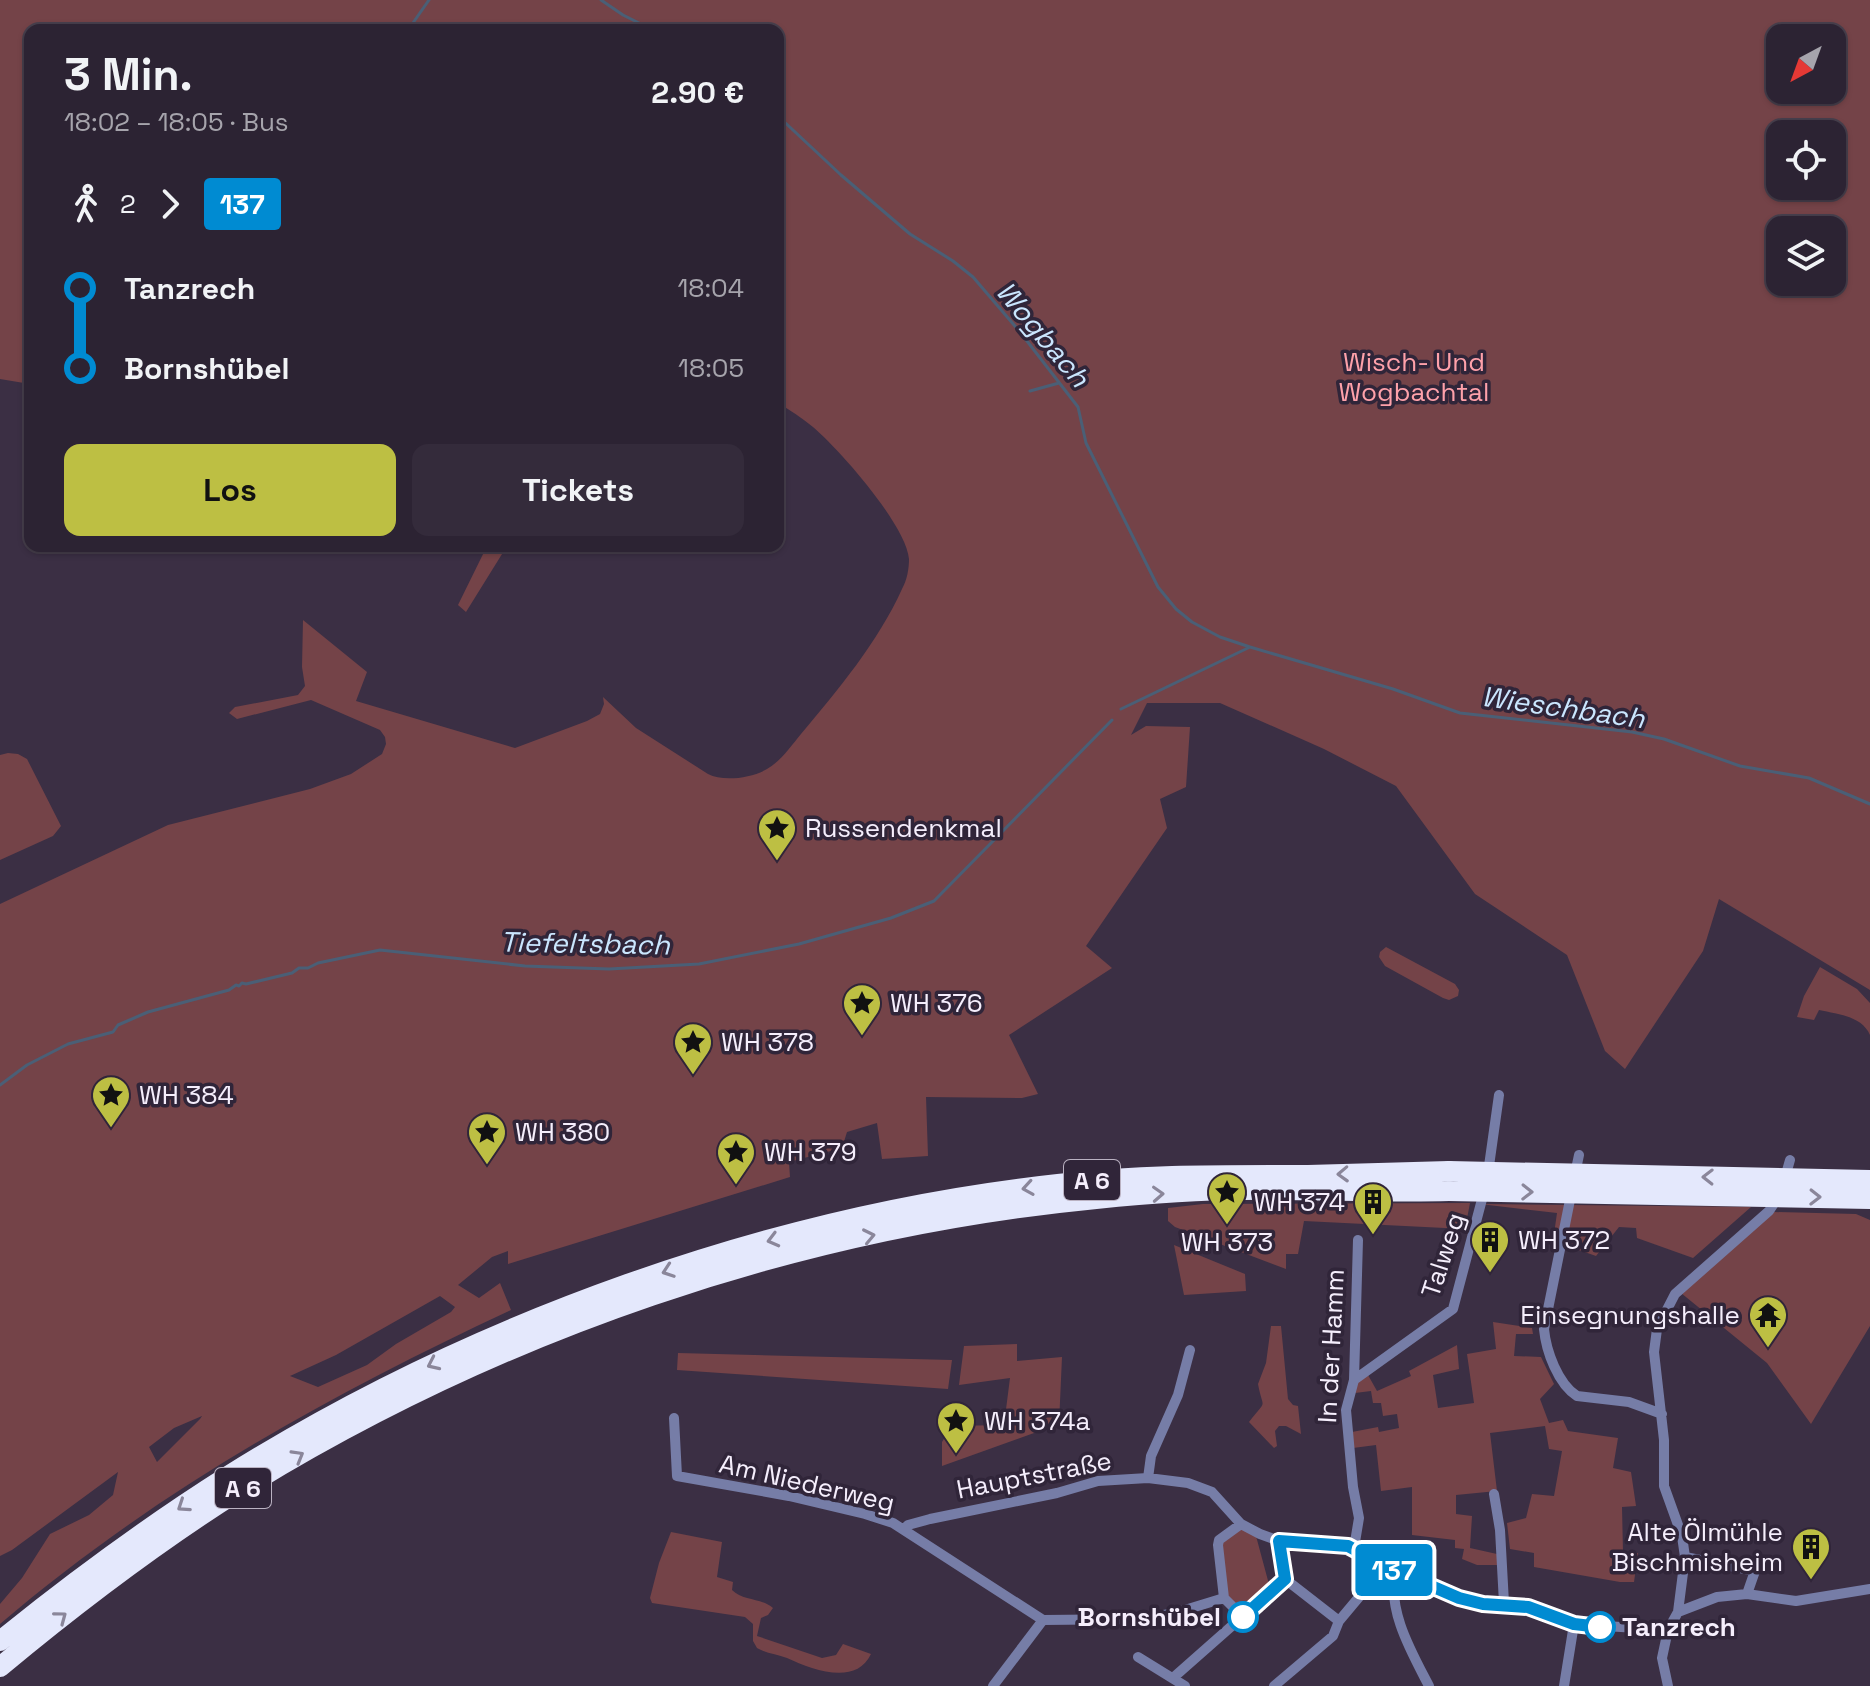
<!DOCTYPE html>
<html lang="de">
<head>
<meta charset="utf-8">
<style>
	:root { --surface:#2c2333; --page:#342b3b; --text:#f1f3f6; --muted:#a6a4ac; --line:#48404e; --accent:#bdbf43 }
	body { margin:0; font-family:"Space Grotesk",sans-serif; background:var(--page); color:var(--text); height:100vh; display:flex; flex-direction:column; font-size:30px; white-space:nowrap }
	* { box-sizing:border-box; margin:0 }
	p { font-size:26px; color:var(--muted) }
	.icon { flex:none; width:44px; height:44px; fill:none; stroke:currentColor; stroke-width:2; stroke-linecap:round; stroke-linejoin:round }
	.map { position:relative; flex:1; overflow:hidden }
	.panel { position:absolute; left:24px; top:24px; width:760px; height:528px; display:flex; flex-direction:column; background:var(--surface); border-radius:16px; box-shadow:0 2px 6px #0004,0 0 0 2px var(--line) }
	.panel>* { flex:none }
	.badge { padding:0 16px; border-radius:6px; font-size:28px; line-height:52px }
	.needle { width:52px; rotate:221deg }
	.controls { position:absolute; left:1766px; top:24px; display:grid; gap:16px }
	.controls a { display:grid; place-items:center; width:80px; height:80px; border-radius:16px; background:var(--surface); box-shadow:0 2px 6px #0004,0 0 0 2px var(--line); font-size:40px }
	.map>.badge { position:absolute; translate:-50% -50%; box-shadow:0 0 0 4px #fff }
	.legs { display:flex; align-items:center; gap:12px; height:88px; padding:0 40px; font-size:26px }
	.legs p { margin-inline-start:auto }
	.overview { display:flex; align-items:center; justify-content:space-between; height:136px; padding:0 40px }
	h1 { font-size:44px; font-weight:700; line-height:60px }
	.button { display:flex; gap:16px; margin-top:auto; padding:16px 40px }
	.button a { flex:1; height:92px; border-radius:16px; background:var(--accent); color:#111; font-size:32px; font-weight:700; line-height:92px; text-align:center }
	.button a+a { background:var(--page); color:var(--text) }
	ul { padding:0 40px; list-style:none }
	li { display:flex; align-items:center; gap:28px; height:80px; font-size:30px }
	li i { display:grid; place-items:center; width:12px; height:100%; margin:0 10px; background:currentColor }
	li i::after { content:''; width:20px; height:20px; margin:-10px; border:6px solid; border-radius:50%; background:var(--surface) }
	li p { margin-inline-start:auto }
	li:first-child i { background:linear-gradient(#0000 50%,currentColor 0) }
	li:last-child i { background:linear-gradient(currentColor 50%,#0000 0) }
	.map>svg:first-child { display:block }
	.green { fill:#744348; fill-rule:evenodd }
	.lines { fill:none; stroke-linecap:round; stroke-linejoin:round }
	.stream { stroke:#4a5f76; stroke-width:3 }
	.street { stroke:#767da7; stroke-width:10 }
	.highway { stroke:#e4e8fc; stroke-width:20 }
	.highway-bridge { stroke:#e4e8fc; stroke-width:20 }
	.oneway { stroke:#8a869a }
	.line-1-casing { stroke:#fff; stroke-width:18 }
	.line-1 { stroke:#008bd2; stroke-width:12 }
	.stop-1-dot { fill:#fff; stroke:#008bd2; stroke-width:4 }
	.labels { text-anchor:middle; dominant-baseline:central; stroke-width:7; stroke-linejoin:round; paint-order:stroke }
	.shield { fill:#302539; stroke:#bab2c2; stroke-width:2 }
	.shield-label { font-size:24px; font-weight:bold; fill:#f5eefc }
	.park-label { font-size:26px; fill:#fea1aa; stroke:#302539 }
	.poi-label { font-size:26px; fill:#f5eefc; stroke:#302539; text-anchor:start }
	.street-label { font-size:26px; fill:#f5eefc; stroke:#302539 }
	.stop-label { font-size:26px; font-weight:bold; fill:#f5eefc; stroke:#302539; text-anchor:end }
	.water-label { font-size:28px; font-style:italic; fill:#cae6fe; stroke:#302539 }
</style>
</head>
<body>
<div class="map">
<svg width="1870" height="1686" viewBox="0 0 1870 1686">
	<rect width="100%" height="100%" fill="#3b2f44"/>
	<path class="green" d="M0 0H1870V990L1719 899 1703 951 1625 1069 1605 1051 1567 955 1475 894 1396 786 1324 749 1220 703H1147L1131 735 1146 726 1190 727 1186 787 1160 799 1167 828 1086 946 1112 968 1009 1035 1038 1094 1022 1098 926 1097 928 1156 882 1159 877 1123 847 1132 842 1148 789 1162 790 1177 508 1264V1251L492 1257 458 1285 479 1298 500 1283 511 1310C327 1396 156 1491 0 1624V1604L22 1578 50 1534 89 1515 113 1495 118 1472 12 1550 0 1556V904L168 825 310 789 351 774 382 754 386 744 385 737 380 730 311 700 237 719 229 713 235 707 298 695 305 686 302 667 303 620 367 672 356 701 515 748 587 721 600 714 604 704 603 697 636 728 708 774C723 782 752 778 767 769 781 761 791 746 801 734 838 690 878 642 902 589 907 580 909 569 909 559 906 525 840 450 813 427 802 418 790 410 778 403V30H30V384L0 379ZM1780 38H1832V90H1780ZM1780 134H1832V186H1780ZM1780 230H1832V282H1780ZM440 1296 455 1307 451 1312 396 1344 367 1365 318 1387 290 1376 336 1355ZM202 1416 200 1419 157 1462 149 1447 174 1428Z
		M487 546H507L466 612 458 605Z
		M8 753 18 754 27 759 61 826 53 836 0 860V755Z
		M1386 947 1455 984 1459 990 1458 996 1449 1000 1443 998 1385 966 1379 957 1380 952Z
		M1820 967 1857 989 1870 1003V1035C1862 1016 1837 1014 1819 1010L1814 1020 1797 1017 1804 996Z
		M1470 1203 1465 1229 1304 1221 1298 1254H1286V1269L1175 1227 1168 1221V1208L1203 1204Z
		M1480 1204 1751 1207 1693 1258 1637 1238 1636 1228 1619 1227 1596 1256 1553 1241 1557 1213Z
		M1774 1212 1856 1214 1870 1220V1326L1811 1424 1767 1363 1681 1293Z
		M1174 1245 1245 1274 1246 1291 1184 1295Z
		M1493 1322 1532 1328 1533 1334H1516L1514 1356 1541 1357 1554 1384 1540 1399 1549 1423 1563 1420 1568 1431 1618 1438 1613 1468 1631 1472 1636 1506 1622 1507 1623 1552 1638 1553 1634 1582H1620L1534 1567V1553L1510 1549 1507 1523 1526 1518 1532 1494 1554 1496 1562 1451 1549 1449 1545 1426 1490 1433 1497 1491 1456 1495V1514L1472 1516 1470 1548 1497 1554V1565H1477L1462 1559 1464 1549 1455 1548V1540L1412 1535V1487L1381 1491 1376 1445 1353 1448 1352 1432 1378 1427 1379 1432 1399 1428 1397 1414 1383 1416 1381 1403H1373L1371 1391 1355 1393 1358 1382 1368 1375 1377 1391 1411 1376 1409 1371 1457 1345 1459 1369 1433 1375 1438 1408 1474 1403 1467 1354 1496 1349Z
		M1271 1326H1281L1288 1399 1293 1405 1298 1406 1301 1434 1286 1426H1279L1275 1431 1277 1446 1274 1448 1249 1422C1268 1398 1263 1411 1258 1384L1266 1363Z
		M1017 1344V1361L1062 1357 1059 1424 942 1466V1442L952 1426 1004 1425 1010 1378 959 1385 964 1346Z
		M678 1353 952 1360 948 1389 677 1370Z
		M1241 1528 1256 1536 1270 1588 1242 1613 1227 1596 1221 1541Z
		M671 1532 722 1542 717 1577 733 1582 732 1590C743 1601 762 1598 773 1608L768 1615 761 1618 757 1636 822 1658 836 1655 843 1644 871 1654C856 1686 813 1670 787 1658 777 1654 767 1654 757 1648L753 1641V1624L745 1617 652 1603 650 1598 659 1563Z"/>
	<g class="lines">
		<path class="stream" d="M601 0 623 15 653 30
			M408 30 429 0
			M778 116 841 175 910 234 953 261 973 277 1020 332 1078 407 1086 443 1158 587 1176 609 1192 622 1220 637 1250 647 1393 689 1460 713 1632 732 1664 739 1740 766 1809 778 1870 804
			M1030 391 1059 383
			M1121 709 1250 647
			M0 1085 27 1065 68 1044 113 1032 118 1025 148 1012 229 990 236 985 239 986 242 983 246 984 292 973 299 968H308L318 963 380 950 525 966 609 969 699 964 799 944 891 918 934 901 1112 720"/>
		<path class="street" d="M1488 1173 1499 1095
			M1575 1174 1579 1155
			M1784 1181 1790 1160
			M1572 1190 1544 1329C1546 1351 1558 1384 1577 1396L1629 1402 1662 1414
			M1354 1380 1453 1309 1485 1188
			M674 1418 677 1476 789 1496 865 1514 893 1523 1043 1620
			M1148 1478 1151 1456 1178 1395 1190 1350
			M1494 1494 1500 1530 1504 1603
			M1241 1524 1219 1540 1218 1545 1224 1598 1243 1617
			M904 1529 908 1525 930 1519 1057 1493 1098 1481 1148 1478 1188 1483 1212 1492 1241 1524 1260 1534 1279 1541 1348 1546 1385 1566 1459 1598 1483 1604 1528 1607 1574 1624 1668 1630
			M1279 1541 1285 1579 1339 1621
			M1354 1548 1359 1518 1353 1487 1346 1410 1354 1380 1358 1240
			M1685 1557 1755 1571 1747 1594
			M1396 1571C1386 1609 1412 1653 1429 1686
			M1678 1612 1717 1597 1747 1594 1796 1601 1870 1589
			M1043 1620 1141 1619 1175 1613 1224 1598
			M1138 1657 1185 1686
			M1174 1677 1285 1579
			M993 1686 1043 1620
			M1274 1686 1333 1636 1339 1621 1385 1566
			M1564 1686 1574 1624
			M1668 1686 1662 1658 1668 1630 1678 1612 1685 1557 1682 1536 1664 1486V1440L1654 1352 1657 1329 1675 1294 1769 1211 1779 1196"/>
		<path class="highway" d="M0 1641C73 1582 149 1526 228 1476 472 1323 771 1215 1058 1184 1141 1174 1224 1175 1308 1175 1355 1174 1402 1172 1449 1171
			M0 1667C77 1603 156 1543 240 1490 497 1331 795 1228 1096 1199 1145 1194 1195 1190 1244 1190 1313 1189 1380 1193 1449 1191"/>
		<path class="highway-bridge" d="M1449 1171 1870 1180
			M1449 1191 1870 1199"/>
	</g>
	<defs><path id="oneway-chevron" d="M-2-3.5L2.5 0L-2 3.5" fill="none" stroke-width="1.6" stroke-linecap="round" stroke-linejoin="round" transform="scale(2)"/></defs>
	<g class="oneway">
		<use href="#oneway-chevron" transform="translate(1343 1174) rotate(178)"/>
		<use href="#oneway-chevron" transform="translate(1708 1177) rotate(-179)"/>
		<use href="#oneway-chevron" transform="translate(1028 1188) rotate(171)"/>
		<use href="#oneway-chevron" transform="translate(1527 1192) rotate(1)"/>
		<use href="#oneway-chevron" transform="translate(1158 1194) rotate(-3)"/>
		<use href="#oneway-chevron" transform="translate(1815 1197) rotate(1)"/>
		<use href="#oneway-chevron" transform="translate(869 1236) rotate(-12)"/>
		<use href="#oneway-chevron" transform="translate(773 1240) rotate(165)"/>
		<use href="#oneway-chevron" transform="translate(668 1271) rotate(161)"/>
		<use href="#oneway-chevron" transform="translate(433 1364) rotate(155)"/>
		<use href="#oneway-chevron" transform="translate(298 1456) rotate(-30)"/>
		<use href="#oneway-chevron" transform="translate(183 1506) rotate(146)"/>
		<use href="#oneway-chevron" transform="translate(61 1617) rotate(-37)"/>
	</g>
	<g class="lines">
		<defs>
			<path id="line-1" d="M1243 1617 1285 1579 1279 1541 1348 1546 1385 1566 1459 1598 1483 1604 1528 1607 1574 1624 1600 1627"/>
		</defs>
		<use href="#line-1" class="line-1-casing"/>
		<use href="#line-1" class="line-1"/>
	</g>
	<defs>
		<symbol id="sight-pin" viewBox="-11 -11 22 30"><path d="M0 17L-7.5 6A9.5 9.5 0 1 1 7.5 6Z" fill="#bdbf43" stroke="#302539"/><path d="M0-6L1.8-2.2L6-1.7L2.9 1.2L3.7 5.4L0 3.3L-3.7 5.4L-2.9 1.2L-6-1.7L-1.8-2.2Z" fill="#111"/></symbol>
		<symbol id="building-pin" viewBox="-11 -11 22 30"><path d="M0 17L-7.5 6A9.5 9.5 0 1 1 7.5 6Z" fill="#bdbf43" stroke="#302539"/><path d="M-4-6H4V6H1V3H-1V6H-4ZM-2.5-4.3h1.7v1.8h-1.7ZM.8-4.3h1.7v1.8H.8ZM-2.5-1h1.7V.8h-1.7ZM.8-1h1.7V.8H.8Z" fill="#111"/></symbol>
		<symbol id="temple-pin" viewBox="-11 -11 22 30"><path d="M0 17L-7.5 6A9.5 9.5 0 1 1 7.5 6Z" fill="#bdbf43" stroke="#302539"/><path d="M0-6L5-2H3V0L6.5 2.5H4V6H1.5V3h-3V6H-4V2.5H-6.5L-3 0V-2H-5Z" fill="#111"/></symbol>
	</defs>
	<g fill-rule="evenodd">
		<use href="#sight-pin" x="755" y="806" width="44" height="60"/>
		<use href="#sight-pin" x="840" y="981" width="44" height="60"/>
		<use href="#sight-pin" x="671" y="1020" width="44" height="60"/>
		<use href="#sight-pin" x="89" y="1073" width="44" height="60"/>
		<use href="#sight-pin" x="465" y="1110" width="44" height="60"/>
		<use href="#sight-pin" x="714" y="1130" width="44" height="60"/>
		<use href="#sight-pin" x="1205" y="1170" width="44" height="60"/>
		<use href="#building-pin" x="1351" y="1180" width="44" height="60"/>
		<use href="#building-pin" x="1468" y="1218" width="44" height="60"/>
		<use href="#temple-pin" x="1746" y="1293" width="44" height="60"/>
		<use href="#sight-pin" x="934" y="1399" width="44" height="60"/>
		<use href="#building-pin" x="1789" y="1525" width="44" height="60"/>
	</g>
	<g class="stop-1-dot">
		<circle cx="1243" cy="1617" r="14"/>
		<circle cx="1600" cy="1627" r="14"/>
	</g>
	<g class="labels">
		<g class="shield">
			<rect x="1064" y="1160" width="56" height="40" rx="6"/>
			<rect x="215" y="1468" width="56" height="40" rx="6"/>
		</g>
		<g class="shield-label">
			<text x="1092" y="1180">A 6</text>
			<text x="243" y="1488">A 6</text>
		</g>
		<g class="park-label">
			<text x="1414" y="362">Wisch- Und<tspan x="1414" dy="30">Wogbachtal</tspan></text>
		</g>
		<g class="poi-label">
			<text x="805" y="828">Russendenkmal</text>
			<text x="890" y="1003">WH 376</text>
			<text x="721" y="1042">WH 378</text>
			<text x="139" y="1095">WH 384</text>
			<text x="515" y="1132">WH 380</text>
			<text x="764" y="1152">WH 379</text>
			<text x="1345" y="1202" text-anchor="end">WH 374</text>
			<text x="1518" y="1240">WH 372</text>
			<text x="1227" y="1242" text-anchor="middle">WH 373</text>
			<text x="1740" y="1315" text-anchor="end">Einsegnungshalle</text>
			<text x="984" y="1421">WH 374a</text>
			<text x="1783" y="1532" text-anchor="end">Alte Ölmühle<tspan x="1783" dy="30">Bischmisheim</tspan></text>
		</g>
		<g class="street-label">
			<text transform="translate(1443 1255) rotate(-72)">Talweg</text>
			<text transform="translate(1331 1346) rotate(-87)">In der Hamm</text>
			<text transform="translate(1034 1475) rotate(-11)">Hauptstraße</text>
			<text transform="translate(807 1483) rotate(13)">Am Niederweg</text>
		</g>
		<g class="stop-label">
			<text x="1221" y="1617">Bornshübel</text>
			<text x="1622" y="1627" text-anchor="start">Tanzrech</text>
		</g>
		<g class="water-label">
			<text transform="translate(1043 334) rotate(50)">Wogbach</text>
			<text transform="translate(1563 707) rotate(8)">Wieschbach</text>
			<text transform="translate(585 943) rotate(1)">Tiefeltsbach</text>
		</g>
	</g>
</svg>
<div class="controls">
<a><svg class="needle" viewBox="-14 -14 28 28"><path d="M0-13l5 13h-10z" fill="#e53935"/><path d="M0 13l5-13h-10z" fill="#a6a4ac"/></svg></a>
<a><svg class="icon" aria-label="locate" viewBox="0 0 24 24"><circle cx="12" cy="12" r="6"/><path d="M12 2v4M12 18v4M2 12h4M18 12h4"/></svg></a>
<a><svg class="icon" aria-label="layers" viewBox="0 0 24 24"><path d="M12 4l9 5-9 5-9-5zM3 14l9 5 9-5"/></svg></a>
</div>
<b class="badge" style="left:1394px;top:1570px;background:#008bd2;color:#fff">137</b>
<section class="panel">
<div class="overview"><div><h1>3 Min.</h1><p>18:02 – 18:05 · Bus</p></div><b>2.90 €</b></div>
<div class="legs"><svg class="icon" aria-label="walk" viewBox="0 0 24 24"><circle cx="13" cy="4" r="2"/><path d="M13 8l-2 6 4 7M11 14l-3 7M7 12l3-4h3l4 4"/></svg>2<svg class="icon" aria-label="forward" viewBox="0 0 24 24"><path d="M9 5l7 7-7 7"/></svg><b class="badge" style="background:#008bd2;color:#fff">137</b></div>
<ul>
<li><i style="color:#008bd2"></i><b>Tanzrech</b><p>18:04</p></li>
<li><i style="color:#008bd2"></i><b>Bornshübel</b><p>18:05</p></li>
</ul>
<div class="button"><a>Los</a><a>Tickets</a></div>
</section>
</div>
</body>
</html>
